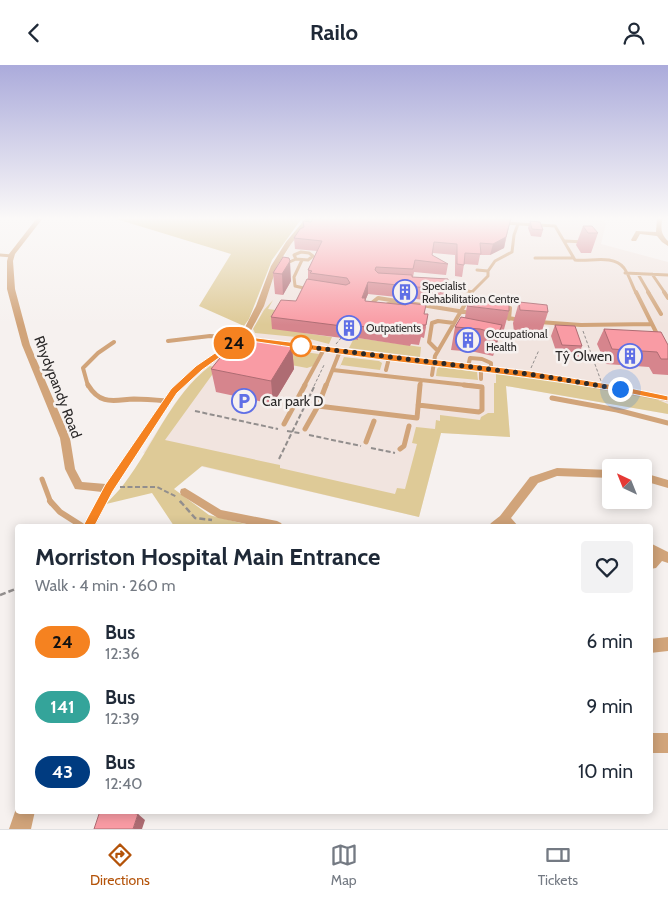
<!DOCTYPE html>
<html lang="en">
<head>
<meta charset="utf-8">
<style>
	:root { --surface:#fff; --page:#f2f2f3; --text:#1f2937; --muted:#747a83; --line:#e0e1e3; --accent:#b45309 }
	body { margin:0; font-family:Cabin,sans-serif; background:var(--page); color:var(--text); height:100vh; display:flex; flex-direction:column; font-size:19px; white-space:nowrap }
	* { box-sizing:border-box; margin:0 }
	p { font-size:16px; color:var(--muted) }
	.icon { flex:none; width:28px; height:28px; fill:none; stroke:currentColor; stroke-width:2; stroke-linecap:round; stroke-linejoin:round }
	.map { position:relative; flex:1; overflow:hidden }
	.side { position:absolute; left:15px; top:459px; width:638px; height:290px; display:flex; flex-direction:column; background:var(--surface); border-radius:5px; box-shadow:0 2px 12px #0003 }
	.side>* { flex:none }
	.badge { padding:0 10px; border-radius:16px; font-size:18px; line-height:32px }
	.needle { width:32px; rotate:317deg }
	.controls { position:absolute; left:602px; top:394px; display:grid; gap:10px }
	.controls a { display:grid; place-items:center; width:50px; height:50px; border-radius:5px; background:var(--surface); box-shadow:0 2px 12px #0003; font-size:25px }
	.you { position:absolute; width:25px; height:25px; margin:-12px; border:4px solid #fff; border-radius:50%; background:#1a73e8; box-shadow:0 0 0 8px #1a73e833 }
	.map>.badge { position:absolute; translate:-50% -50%; box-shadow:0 0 0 2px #fff }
	.round { display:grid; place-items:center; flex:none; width:52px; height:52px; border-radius:5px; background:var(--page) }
	.summary { display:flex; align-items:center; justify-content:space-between; height:85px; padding:0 20px }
	h1 { font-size:24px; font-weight:700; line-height:38px }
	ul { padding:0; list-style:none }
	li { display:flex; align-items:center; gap:15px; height:65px; padding:0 20px }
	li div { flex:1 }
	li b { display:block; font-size:19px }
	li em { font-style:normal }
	li .badge { min-width:55px; font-weight:700; text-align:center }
	header { display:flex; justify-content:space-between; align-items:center; height:65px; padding:0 20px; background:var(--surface); font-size:22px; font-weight:700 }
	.tabs { display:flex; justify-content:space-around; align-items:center; height:70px; border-top:1px solid var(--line); background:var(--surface); font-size:14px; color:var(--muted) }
	.tabs a { display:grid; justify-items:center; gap:2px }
	.tabs .active { color:var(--accent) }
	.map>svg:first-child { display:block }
	.built { fill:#f1e4df }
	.green { fill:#deca97 }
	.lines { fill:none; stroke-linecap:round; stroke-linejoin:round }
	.path-far2 { stroke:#928e8d; stroke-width:1; stroke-dasharray:3 2; stroke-linecap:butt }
	.path-far1 { stroke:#928e8d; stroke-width:2; stroke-dasharray:5 2.5; stroke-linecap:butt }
	.path { stroke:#928e8d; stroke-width:2.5; stroke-dasharray:6 3; stroke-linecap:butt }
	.service-far3 { stroke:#d1a47a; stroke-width:3 }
	.service-far2 { stroke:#d1a47a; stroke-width:4 }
	.service-far1 { stroke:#d1a47a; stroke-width:5 }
	.service { stroke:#d1a47a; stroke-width:6 }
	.minor { fill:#d1a47a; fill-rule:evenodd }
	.tertiary { fill:#d1a47a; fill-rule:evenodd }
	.wall { fill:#d6858d }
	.shaded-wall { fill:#ae6c73 }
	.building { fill:#f99ba4; stroke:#ae6c73 }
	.line { fill:#f58220; stroke:#fff }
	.walk { stroke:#2a2828; stroke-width:5; stroke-dasharray:0 9 }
	.stop-dot { fill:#fff; stroke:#f58220; stroke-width:2.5 }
	.labels { text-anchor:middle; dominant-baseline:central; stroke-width:5; stroke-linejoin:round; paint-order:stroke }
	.far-poi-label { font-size:11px; fill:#2a2828; stroke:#f6f1ef; text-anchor:start }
	.poi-label { font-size:14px; fill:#2a2828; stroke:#f6f1ef; text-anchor:end }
	.street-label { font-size:14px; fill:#2a2828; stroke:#f6f1ef }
</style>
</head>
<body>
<header><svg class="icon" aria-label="back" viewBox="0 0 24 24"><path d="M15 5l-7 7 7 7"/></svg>Railo<svg class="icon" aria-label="person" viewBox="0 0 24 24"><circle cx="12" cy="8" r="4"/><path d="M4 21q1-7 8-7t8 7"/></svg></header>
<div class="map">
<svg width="668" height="764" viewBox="0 0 668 764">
	<rect width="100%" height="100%" fill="#f6f1ef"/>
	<path class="built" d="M315 153H591L603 156 606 158 601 179 668 197V349L506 321 510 372 441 368 419 452 143 388 175 338 189 320 203 306 250 268 260 251 272 217 294 172Z"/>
	<path class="green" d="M113 153H302L272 195 249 254 244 261 199 241 231 189Z
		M273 235 268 244 283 246 304 268 332 272 329 279 306 273 255 268 253 264 264 245Z
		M358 273 421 282 420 292 349 283 353 275H358Z
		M254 280 319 289 313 301 307 303 243 291Z
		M344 292 379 296 382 298 380 305 341 300 339 304Z
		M210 301 214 302 212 310 165 375 275 399 280 400V403L395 429 397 423 405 424 417 379 412 378 416 362 435 364 436 355 440 356V350L480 355 481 352 488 348H494V318H496V309L508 310V308L651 332 668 339V349L506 321 510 372 441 368 419 452 202 401 174 424 209 450 253 461H174L152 428 106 439C112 432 119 426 124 419 154 380 170 332 210 301Z
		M439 302 477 307 478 315 436 311 437 304Z"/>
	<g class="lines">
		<path class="path-far2" d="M583 266 601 316
			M336 279 341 273
			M531 303 539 285
			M314 321 324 300"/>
		<path class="path-far1" d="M195 346 278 364
			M287 366 300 368
			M309 370 361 381
			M371 383 395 388
			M279 394 315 320
			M120 422H157L177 432
			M180 436 181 438"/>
		<path class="path" d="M180 436 195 453 212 455
			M0 530 18 523"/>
		<path class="service-far3" d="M505 158 555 161 575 195C590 197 613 189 624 203 629 210 632 220 636 228
			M565 176 584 177
			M301 187 309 188 313 191 308 195 296 194 294 190Z
			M0 190 12 191
			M535 193H573
			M302 195 294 212 295 221 308 224
			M285 199 296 194
			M477 205 488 206 495 196 512 187 514 170 518 159
			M625 208 668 210
			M638 209 649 228
			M652 209 665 228
			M443 220 472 227
			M471 228 488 211V206"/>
		<path class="service-far2" d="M636 227 658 271
			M648 227 661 249
			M664 227 668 233
			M377 239 373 237 378 233 471 248
			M388 239 410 238
			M502 252 521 255
			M509 254 510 243
			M539 257 581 260 651 259
			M168 276 210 271 243 273 389 293 529 309 597 321
			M438 286 429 277 432 258 438 256 454 258
			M468 302 470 293 482 294 491 298V304
			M481 303V314
			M333 305 421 315 420 321
			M386 305 389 293
			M432 310 435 291 472 227
			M421 315 475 321
			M88 321 83 303 98 288 114 277
			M304 321 324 284
			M326 321 340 286"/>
		<path class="service-far1" d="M88 320C101 341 114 335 134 334 145 334 156 335 167 336
			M590 320 668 334
			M552 333 617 345 668 358
			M418 340 479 347 482 345V322L464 320
			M318 341 417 353 420 320
			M284 359 305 320
			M305 364 318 341 326 320
			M366 377 374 356
			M400 384 404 381 409 361
			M42 414 51 438"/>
		<path class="service" d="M50 436 60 447 82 461"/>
		<path class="minor" d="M37 153H43L15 189 13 196 15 224 30 280 70 373 75 404 82 417 106 419 171 324 196 301 240 272 256 241 271 201 286 177 306 153H312L291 179 277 201 264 241 246 275 202 305 177 328 113 425 95 461H83L102 427 75 424 65 404 60 373 22 280 7 224V196L9 189Z
			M657 153H663C660 163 661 169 668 176V181L662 177 657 171 640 169 636 176H632L631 175 636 166 656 167Z
			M557 403 611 405V413L557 411 538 418 511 453 518 461H489L491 458 500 451 530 412Z
			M644 408 668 415V423L644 416Z
			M185 423 221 445 277 456 281 458 283 461H256L218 453 181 430 180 427 181 424Z
			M650 478 668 487V498L662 496 656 503 650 504V493L652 490 650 489Z
			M668 572V586L650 588V574Z"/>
		<path class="tertiary" d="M650 668H668V688H650Z
			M18 738V746H35L31 764H9Z"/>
	</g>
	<path class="wall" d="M511 153 504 183 490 190H480L478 200 464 199 462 212 455 211V190L433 188 432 190 448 199 446 210 414 207 413 212 448 214 445 237 368 229 365 236 406 240H426L424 249 426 262 424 273 421 272 419 280 411 279 410 281 358 273V275L272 264 271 252 296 236 308 215V205L317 186 295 184 294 173 303 163V156L311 157 329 154Z
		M530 156 543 165 541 172 531 171 528 163Z
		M583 161 598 168 591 188H581L576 180Z
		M283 192 291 216 283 230 275 229 273 208Z
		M519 237 548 247 541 269 514 267 513 258Z
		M467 241 509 246 503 268H500L493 291 475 287 451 285 455 262 465 252Z
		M555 260 582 281 578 293 558 292 551 271Z
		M604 264 668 280V310L653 309 649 302 606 299 597 279Z
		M292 282 294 304 273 339 216 327 211 304Z"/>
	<path class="shaded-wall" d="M506 172 504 183 490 190 493 179Z
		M290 196 291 216 283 230 282 209Z
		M368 217V229L365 236 362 233Z
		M502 260 496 282 493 291 498 269Z
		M292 282 294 304 273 339 271 316Z
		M138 749 145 755 142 764H133Z"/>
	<path class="building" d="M313 153 329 154 330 153H511L506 172 493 179 480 178 481 189 465 188 464 200 457 199V179L434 177 432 190 448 199 415 195 413 204 376 202 375 205 378 208 412 210V212L448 214 447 225 368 217 362 233H365V236L406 240 407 238 426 240 424 249H428L426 260H422L421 268 412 267V269L359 261 358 263 271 252 281 235 296 236 307 214 346 220 350 218 347 213 310 208 312 206 308 205 322 176 294 173 300 164 304 162 303 156 311 157Z
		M530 156 540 157 543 165 532 164Z
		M583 161H592L598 168H588Z
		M283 192 289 193 290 196 282 209 273 208Z
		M471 234 509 238V246L467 241Z
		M519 237 547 240 548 247 520 245Z
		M461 252 502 260 498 269 480 264 455 262Z
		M555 260 575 261 582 281 562 280Z
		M604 264 661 267 668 280V294H661L657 287 612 284Z
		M237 272 292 282 271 316 211 304Z
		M100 746H118L138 749 133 764H94Z"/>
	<linearGradient id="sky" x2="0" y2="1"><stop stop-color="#ababdb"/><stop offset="0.59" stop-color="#fbf9f8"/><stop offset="1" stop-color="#fbf9f8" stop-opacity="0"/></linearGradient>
	<rect width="668" height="260" fill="url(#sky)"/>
	<path class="line" d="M240 271 529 306 620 321 668 331V336C576 317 484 307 391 296 342 290 293 282 244 275L202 305 177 328 113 426 93 464H85L83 461 105 420 171 324 196 301Z"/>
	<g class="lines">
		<path class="walk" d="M301 281 529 309 620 324"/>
	</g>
	<defs>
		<symbol id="building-ring" viewBox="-11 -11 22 22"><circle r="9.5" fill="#f6f1ef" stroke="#5f6fe6" stroke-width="1.5"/><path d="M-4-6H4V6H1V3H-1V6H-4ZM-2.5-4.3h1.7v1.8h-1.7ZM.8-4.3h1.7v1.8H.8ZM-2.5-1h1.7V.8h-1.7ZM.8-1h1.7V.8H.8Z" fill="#5f6fe6"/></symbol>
		<symbol id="parking-ring" viewBox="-11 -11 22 22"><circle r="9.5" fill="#f6f1ef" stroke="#5f6fe6" stroke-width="1.5"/><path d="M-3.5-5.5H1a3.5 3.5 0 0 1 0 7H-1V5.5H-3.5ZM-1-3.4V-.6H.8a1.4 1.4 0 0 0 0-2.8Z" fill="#5f6fe6"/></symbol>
	</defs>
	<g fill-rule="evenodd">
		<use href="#building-ring" x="391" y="213" width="28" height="28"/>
		<use href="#building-ring" x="335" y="249" width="28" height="28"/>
		<use href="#building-ring" x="454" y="261" width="28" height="28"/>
		<use href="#building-ring" x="616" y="277" width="28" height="28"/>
		<use href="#parking-ring" x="230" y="322" width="28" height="28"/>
	</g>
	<circle class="stop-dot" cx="301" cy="281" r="10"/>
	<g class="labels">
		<g class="far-poi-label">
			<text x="422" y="221">Specialist<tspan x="422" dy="13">Rehabilitation Centre</tspan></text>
			<text x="366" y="263">Outpatients</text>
			<text x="486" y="269">Occupational<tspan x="486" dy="13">Health</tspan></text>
		</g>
		<g class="poi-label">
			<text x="612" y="291">Tŷ Olwen</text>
			<text x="262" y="336" text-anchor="start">Car park D</text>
		</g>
		<g class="street-label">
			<text transform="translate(58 322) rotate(69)">Rhydypandy Road</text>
		</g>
	</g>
</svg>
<div class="controls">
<a><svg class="needle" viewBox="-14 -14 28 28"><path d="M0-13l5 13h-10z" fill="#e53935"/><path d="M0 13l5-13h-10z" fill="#747a83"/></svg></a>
</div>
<div class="you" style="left:620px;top:324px"></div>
<b class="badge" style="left:234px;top:278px;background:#f58220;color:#111">24</b>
<section class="side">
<div class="summary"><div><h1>Morriston Hospital Main Entrance</h1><p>Walk · 4 min · 260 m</p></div><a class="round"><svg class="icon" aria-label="heart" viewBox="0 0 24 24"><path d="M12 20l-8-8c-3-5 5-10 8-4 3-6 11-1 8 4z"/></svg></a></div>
<ul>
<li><span class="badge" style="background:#f58220;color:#111">24</span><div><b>Bus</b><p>12:36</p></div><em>6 min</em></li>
<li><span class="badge" style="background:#34a49a;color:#fff">141</span><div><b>Bus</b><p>12:39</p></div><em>9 min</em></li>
<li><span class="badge" style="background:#003b80;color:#fff">43</span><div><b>Bus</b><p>12:40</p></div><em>10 min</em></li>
</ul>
</section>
</div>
<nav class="tabs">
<a class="active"><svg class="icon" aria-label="directions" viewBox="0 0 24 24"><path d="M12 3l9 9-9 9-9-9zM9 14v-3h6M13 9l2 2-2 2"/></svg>Directions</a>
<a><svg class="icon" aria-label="map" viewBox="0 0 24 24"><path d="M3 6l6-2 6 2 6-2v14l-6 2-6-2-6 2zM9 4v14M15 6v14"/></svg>Map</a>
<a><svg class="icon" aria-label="tickets" viewBox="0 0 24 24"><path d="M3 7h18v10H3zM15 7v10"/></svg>Tickets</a>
</nav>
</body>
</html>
